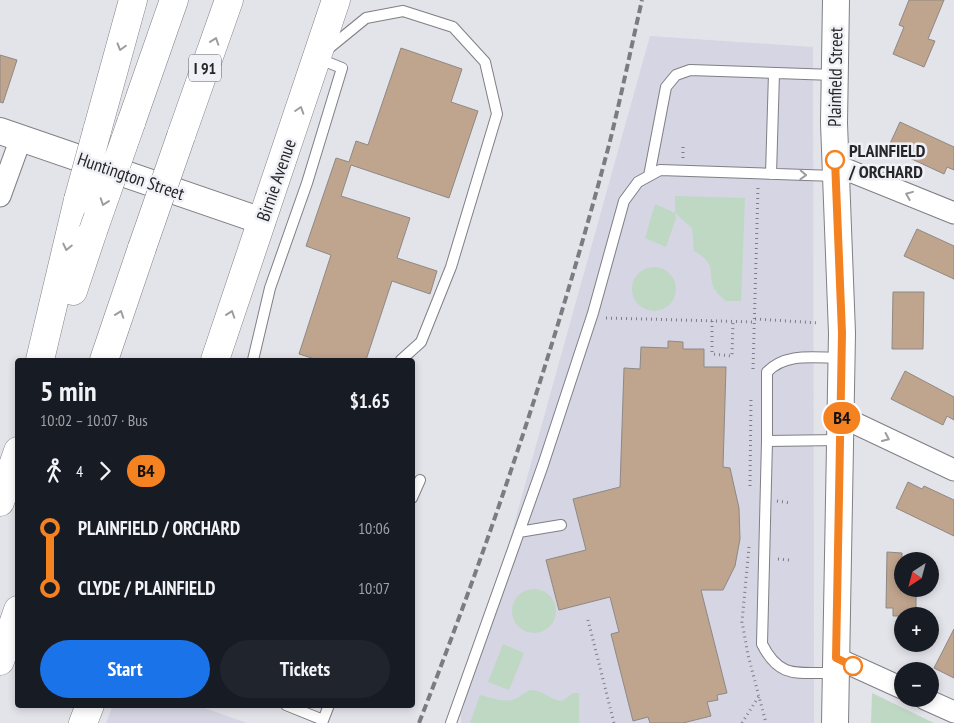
<!DOCTYPE html>
<html lang="en">
<head>
<meta charset="utf-8">
<style>
	:root { --surface:#171b24; --page:#20242c; --text:#f1f3f6; --muted:#9ea1a6; --accent:#1a73e8 }
	body { margin:0; font-family:"PT Sans Narrow",sans-serif; background:var(--page); color:var(--text); height:100vh; display:flex; flex-direction:column; font-size:19px; white-space:nowrap }
	* { box-sizing:border-box; margin:0 }
	p { font-size:16px; color:var(--muted) }
	.icon { flex:none; width:28px; height:28px; fill:none; stroke:currentColor; stroke-width:2; stroke-linecap:round; stroke-linejoin:round }
	.map { position:relative; flex:1; overflow:hidden }
	.sheet { position:absolute; left:15px; top:358px; width:400px; height:350px; display:flex; flex-direction:column; background:var(--surface); border-radius:5px; box-shadow:0 2px 8px #0003 }
	.sheet>* { flex:none }
	.badge { padding:0 10px; border-radius:16px; font-size:18px; line-height:32px }
	.needle { width:32px; rotate:216deg }
	.controls { position:absolute; left:894px; top:552px; display:grid; gap:10px }
	.controls a { display:grid; place-items:center; width:45px; height:45px; border-radius:50%; background:var(--surface); box-shadow:0 2px 8px #0003; font-size:25px }
	.map>.badge { position:absolute; translate:-50% -50%; box-shadow:0 0 0 2px #fff }
	.legs { display:flex; align-items:center; gap:8px; height:55px; padding:0 25px; font-size:16px }
	.legs p { margin-inline-start:auto }
	.headline { display:flex; align-items:center; justify-content:space-between; height:85px; padding:0 25px }
	h1 { font-size:28px; font-weight:700; line-height:38px }
	.button { display:flex; gap:10px; margin-top:auto; padding:10px 25px }
	.button a { flex:1; height:58px; border-radius:30px; background:var(--accent); color:#fff; font-size:20px; font-weight:700; line-height:58px; text-align:center }
	.button a+a { background:var(--page); color:var(--text) }
	ul { padding:0 25px; list-style:none }
	li { display:flex; align-items:center; gap:18px; height:60px; font-size:19px }
	li i { display:grid; place-items:center; width:8px; height:100%; margin:0 6px; background:currentColor }
	li i::after { content:''; width:12px; height:12px; margin:-6px; border:4px solid; border-radius:50%; background:var(--surface) }
	li p { margin-inline-start:auto }
	li:first-child i { background:linear-gradient(#0000 50%,currentColor 0) }
	li:last-child i { background:linear-gradient(currentColor 50%,#0000 0) }
	.map>svg:first-child { display:block }
	.built { fill:#d5d5e3 }
	.green { fill:#bfd8c3 }
	.building { fill:#bfa48e; stroke:#8e8984 }
	.lines { fill:none; stroke-linecap:round; stroke-linejoin:round }
	.service-casing { stroke:#7f7f85; stroke-width:12 }
	.minor-casing { stroke:#7f7f85; stroke-width:23 }
	.tertiary-casing { stroke:#7f7f85; stroke-width:28 }
	.primary-casing { stroke:#7f7f85; stroke-width:29 }
	.motorway-casing { stroke:#7f7f85; stroke-width:29 }
	.path { stroke:#7d7d82; stroke-width:3; stroke-dasharray:1 4; stroke-linecap:butt }
	.service { stroke:#fff; stroke-width:10 }
	.minor { stroke:#fff; stroke-width:21 }
	.tertiary { stroke:#fff; stroke-width:26 }
	.primary { stroke:#fff; stroke-width:28 }
	.motorway { stroke:#fff; stroke-width:28 }
	.rail { stroke:#7c7c80; stroke-width:4; stroke-dasharray:8 4; stroke-linecap:butt }
	.motorway-bridge-casing { stroke:#7f7f85; stroke-width:29; stroke-linecap:butt }
	.motorway-bridge { stroke:#fff; stroke-width:28 }
	.oneway { stroke:#9d9d9e }
	.line-1-casing { stroke:#fff; stroke-width:11 }
	.line-1 { stroke:#f58220; stroke-width:8 }
	.stop-1-dot { fill:#fff; stroke:#f58220; stroke-width:2.5 }
	.labels { text-anchor:middle; dominant-baseline:central; stroke-width:5; stroke-linejoin:round; paint-order:stroke }
	.shield { fill:#f0f0f7; stroke:#636366; stroke-width:1 }
	.shield-label { font-size:16px; font-weight:bold; fill:#262628 }
	.street-label { font-size:18px; fill:#262628; stroke:#f0f0f7 }
	.stop-label { font-size:18px; font-weight:bold; fill:#262628; stroke:#f0f0f7; text-anchor:start }
</style>
</head>
<body>
<div class="map">
<svg width="954" height="723" viewBox="0 0 954 723">
	<rect width="100%" height="100%" fill="#e3e3ea"/>
	<path class="built" d="M650 36 813 47 814 723H461V715Z
		M113 705H196L247 723H106Z"/>
	<path class="green" d="M675 196 745 198 741 301H726C697 279 726 269 694 251L692 228 675 213 676 218 666 247 645 238 655 204 675 213Z
		M632 289a22 22 0 1 1 44 0a22 22 0 1 1-44 0Z
		M512 611a22 22 0 1 1 44 0a22 22 0 1 1-44 0Z
		M503 644 524 653 509 690 488 682Z
		M532 690C544 691 550 700 562 701L573 693H579V723H470L480 695C492 698 503 703 515 699 521 697 525 691 532 690Z
		M872 693 934 723H871Z"/>
	<path class="building" d="M909 0H944L928 39 935 41 924 67 893 54 904 27 899 25Z
		M401 48 462 69 451 102 478 111 449 198 351 165 341 196 410 218 397 258 437 271 430 294 392 281 366 360H318L299 354 331 255 306 246 336 158 349 162 356 141 368 145Z
		M0 55 17 60 3 103 0 102Z
		M900 122 954 147V170L947 167 944 174 888 148Z
		M917 229 954 246V279L904 256Z
		M893 292H924L923 349H892Z
		M668 341 683 342V349H704V367H726L723 467 730 468 739 508 740 539 735 566 723 590H701L727 693 717 695 718 700 707 702 711 716 683 723H650L648 717 633 721 611 634 619 632 610 597 559 610 546 560 586 550 573 499 620 487 624 368 640 369 641 347 668 348Z
		M905 371 954 397V420L947 416 943 425 891 399Z
		M908 482 922 489 924 486 954 500V536L896 508Z
		M887 552 902 553V589H916V616H893V608H886Z
		M954 629V678L934 668Z"/>
	<g class="lines">
		<defs>
			<path id="service" d="M771 174 774 73
				M649 176 666 87 676 75 690 70 834 75
				M253 360 270 288 307 183 342 68 317 58 366 18 403 11 453 27 485 62 497 114 451 267 421 342 401 360
				M840 440 767 441V372C786 352 815 358 841 358
				M767 441 762 644C780 680 798 672 834 673
				M412 498 420 480
				M519 532 561 525
				M286 705 323 720
				M322 723 329 705
				M451 723 543 465 593 313 624 201 638 182 660 170 835 176"/>
			<path id="minor" d="M835 165 954 213
				M0 196 21 138
				M842 417 954 470
				M836 658 902 688
				M925 699 954 712"/>
			<path id="tertiary" d="M0 131 262 221
				M835 723 842 333 834 123 836 0"/>
			<path id="primary" d="M215 360 336 0
				M83 723 90 705"/>
			<path id="motorway" d="M131 123 174 0
				M97 131 133 0
				M181 136 229 0
				M73 291 93 231
				M40 360 78 200
				M104 360 142 248
				M0 502 18 451
				M0 661 18 610"/>
		</defs>
		<use href="#service" class="service-casing"/>
		<use href="#minor" class="minor-casing"/>
		<use href="#tertiary" class="tertiary-casing"/>
		<use href="#primary" class="primary-casing"/>
		<use href="#motorway" class="motorway-casing"/>
		<path class="path" d="M683 158V146
			M606 318 755 322
			M755 319 819 323
			M712 321V354L732 356 733 321
			M753 369 758 187
			M750 486 751 398
			M777 501 791 503
			M749 547 742 622 748 655 766 723
			M778 559 789 560
			M588 620 614 723
			M742 723 759 696"/>
		<use href="#service" class="service"/>
		<use href="#minor" class="minor"/>
		<use href="#tertiary" class="tertiary"/>
		<use href="#primary" class="primary"/>
		<use href="#motorway" class="motorway"/>
		<path class="rail" d="M419 723C493 534 557 341 609 145 621 97 631 48 642 0"/>
		<defs>
			<path id="motorway-bridge" d="M78 200 97 131
				M93 231 131 123
				M142 248 181 136"/>
		</defs>
		<use href="#motorway-bridge" class="motorway-bridge-casing"/>
		<use href="#motorway-bridge" class="motorway-bridge"/>
	</g>
	<defs><path id="oneway-chevron" d="M-2-3.5L2.5 0L-2 3.5" fill="none" stroke-width="1.6" stroke-linecap="round" stroke-linejoin="round" transform="scale(1.25)"/></defs>
	<g class="oneway">
		<use href="#oneway-chevron" transform="translate(215 41) rotate(-71)"/>
		<use href="#oneway-chevron" transform="translate(121 47) rotate(106)"/>
		<use href="#oneway-chevron" transform="translate(300 110) rotate(-72)"/>
		<use href="#oneway-chevron" transform="translate(803 175) rotate(2)"/>
		<use href="#oneway-chevron" transform="translate(909 195) rotate(-158)"/>
		<use href="#oneway-chevron" transform="translate(104 202) rotate(109)"/>
		<use href="#oneway-chevron" transform="translate(67 247) rotate(103)"/>
		<use href="#oneway-chevron" transform="translate(120 314) rotate(-71)"/>
		<use href="#oneway-chevron" transform="translate(231 314) rotate(-71)"/>
		<use href="#oneway-chevron" transform="translate(886 438) rotate(25)"/>
	</g>
	<g class="lines">
		<defs>
			<path id="line-1" d="M835 160 842 333 836 658 853 666"/>
		</defs>
		<use href="#line-1" class="line-1-casing"/>
		<use href="#line-1" class="line-1"/>
	</g>
	<g class="stop-1-dot">
		<circle cx="835" cy="160" r="9"/>
		<circle cx="853" cy="666" r="9"/>
	</g>
	<g class="labels">
		<rect class="shield" x="189" y="54.5" width="32" height="27" rx="4"/>
		<g class="shield-label">
			<text x="205" y="68">I 91</text>
		</g>
		<g class="street-label">
			<text transform="translate(835 77) rotate(-89)">Plainfield Street</text>
			<text transform="translate(131 176) rotate(19)">Huntington Street</text>
			<text transform="translate(276 180) rotate(-71)">Birnie Avenue</text>
		</g>
		<g class="stop-label">
			<text x="849" y="150">PLAINFIELD<tspan x="849" dy="21">/ ORCHARD</tspan></text>
		</g>
	</g>
</svg>
<div class="controls">
<a><svg class="needle" viewBox="-14 -14 28 28"><path d="M0-13l5 13h-10z" fill="#e53935"/><path d="M0 13l5-13h-10z" fill="#9ea1a6"/></svg></a>
<a>+</a>
<a>−</a>
</div>
<b class="badge" style="left:842px;top:418px;background:#f58220;color:#111">B4</b>
<section class="sheet">
<div class="headline"><div><h1>5 min</h1><p>10:02 – 10:07 · Bus</p></div><b>$1.65</b></div>
<div class="legs"><svg class="icon" aria-label="walk" viewBox="0 0 24 24"><circle cx="13" cy="4" r="2"/><path d="M13 8l-2 6 4 7M11 14l-3 7M7 12l3-4h3l4 4"/></svg>4<svg class="icon" aria-label="forward" viewBox="0 0 24 24"><path d="M9 5l7 7-7 7"/></svg><b class="badge" style="background:#f58220;color:#111">B4</b></div>
<ul>
<li><i style="color:#f58220"></i><b>PLAINFIELD / ORCHARD</b><p>10:06</p></li>
<li><i style="color:#f58220"></i><b>CLYDE / PLAINFIELD</b><p>10:07</p></li>
</ul>
<div class="button"><a>Start</a><a>Tickets</a></div>
</section>
</div>
</body>
</html>
